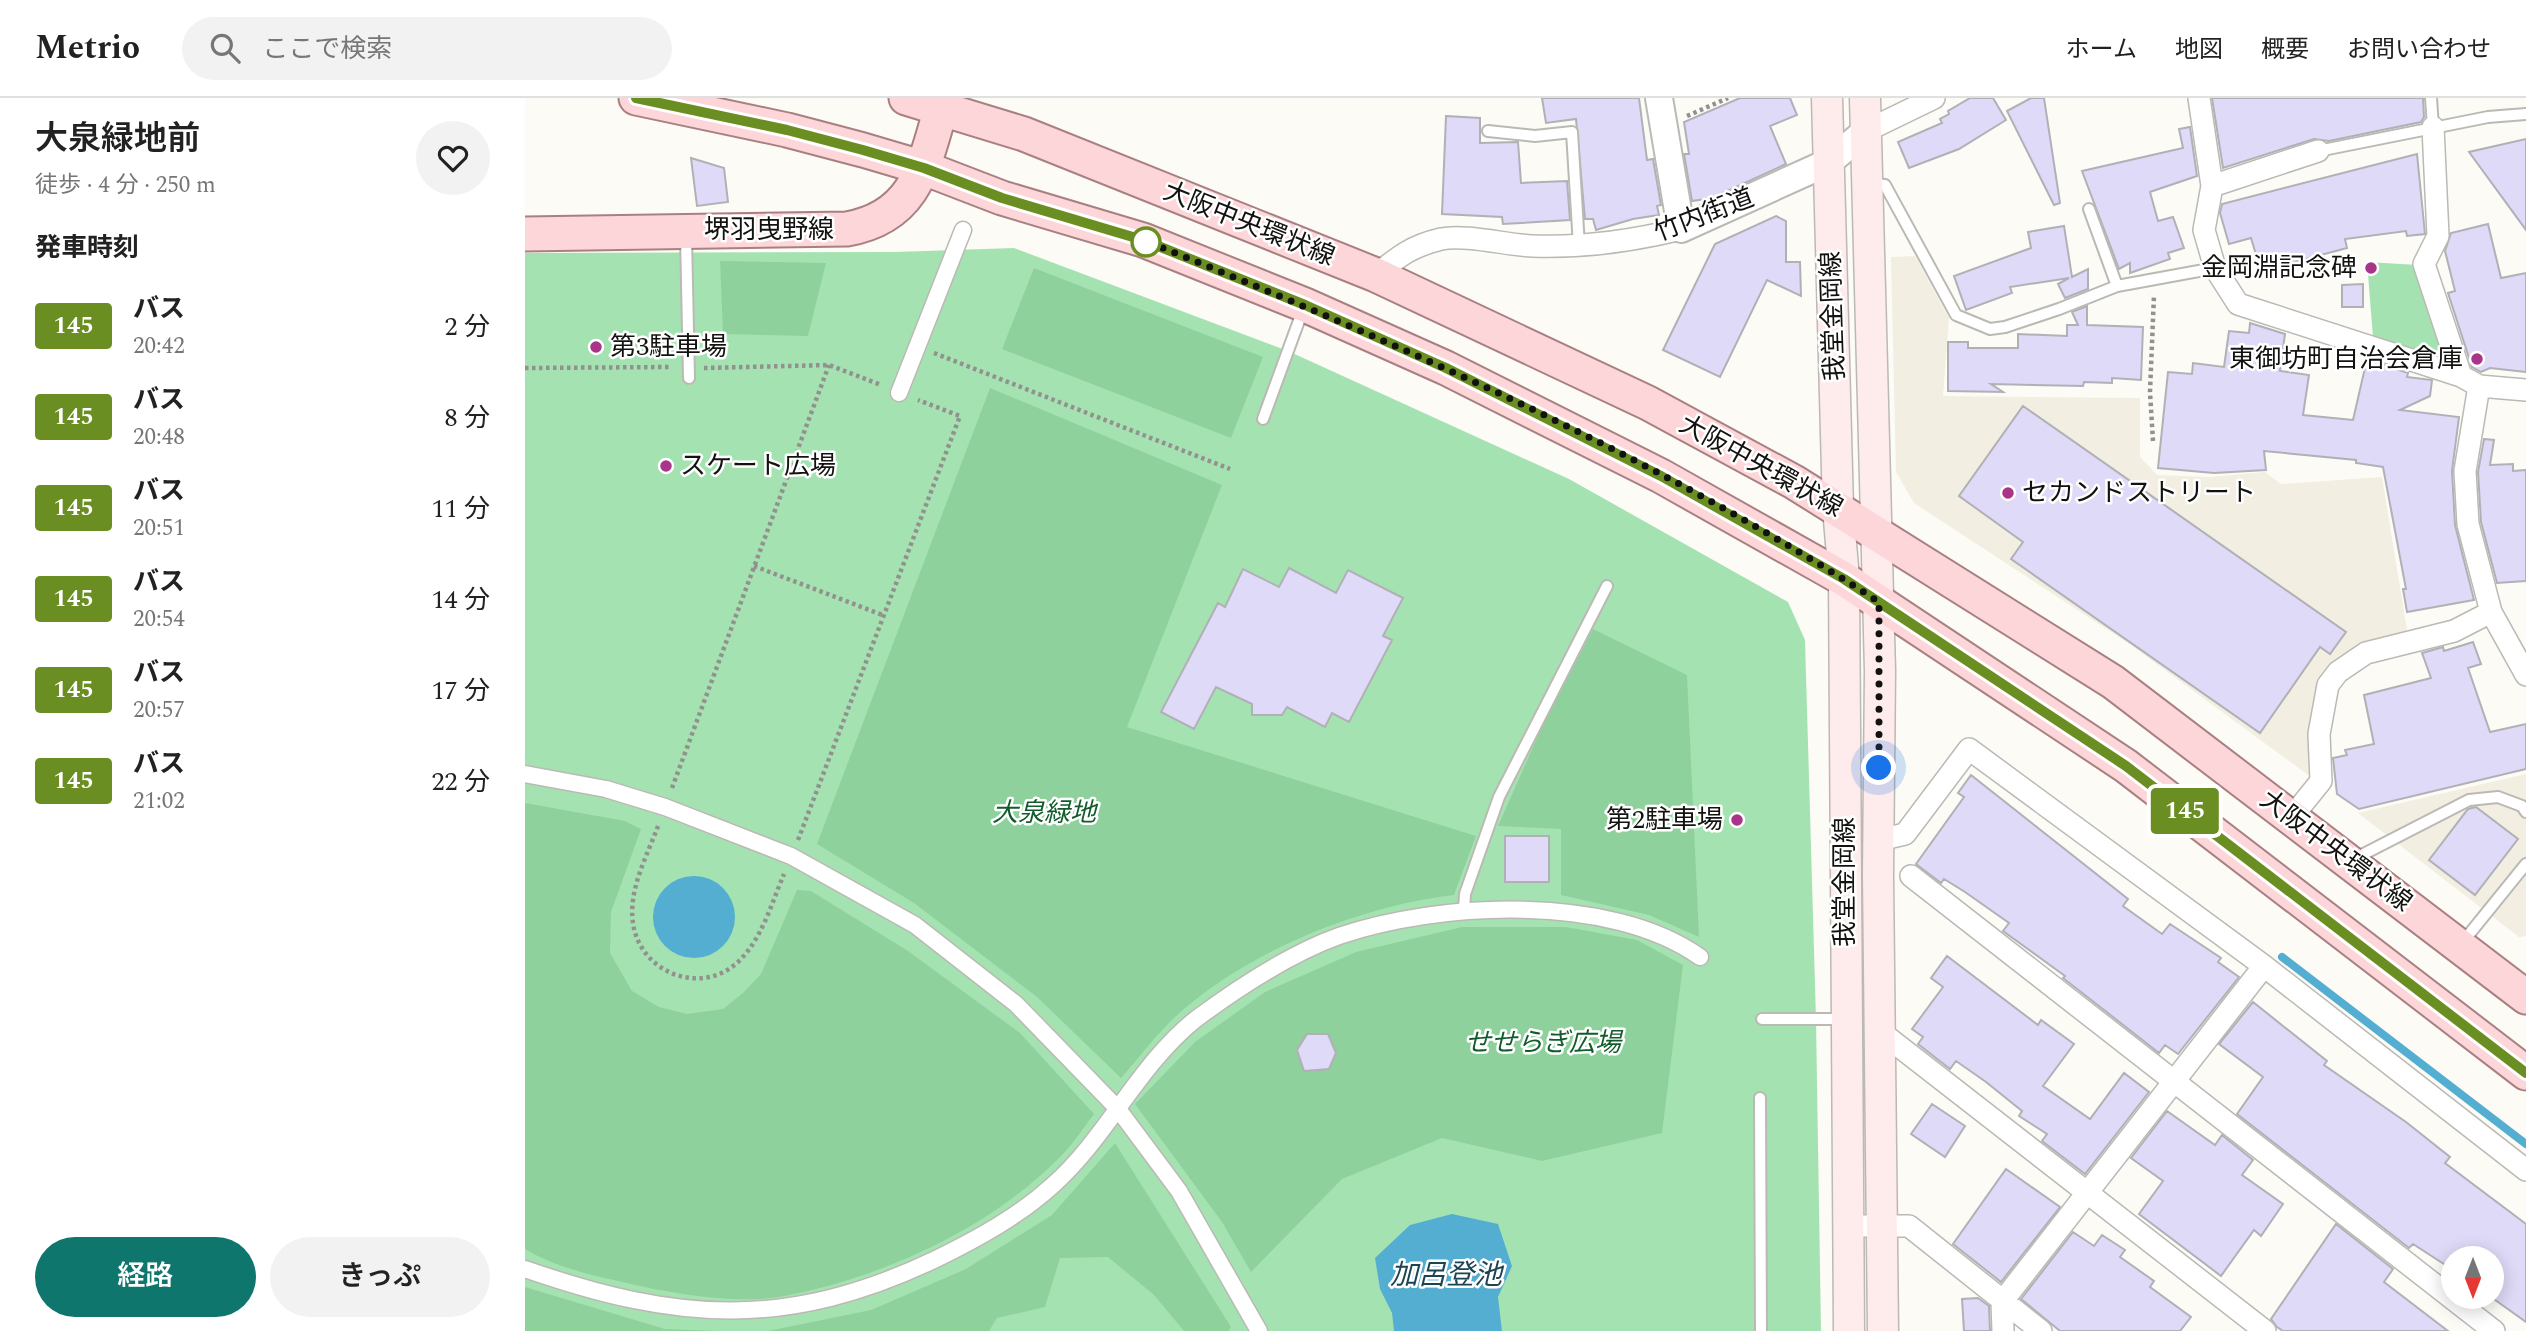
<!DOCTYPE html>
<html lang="ja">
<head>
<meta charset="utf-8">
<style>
	:root { --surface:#fff; --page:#f2f2f2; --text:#222; --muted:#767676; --line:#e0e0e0; --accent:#0f766e }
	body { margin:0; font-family:Spectral,"Noto Sans JP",serif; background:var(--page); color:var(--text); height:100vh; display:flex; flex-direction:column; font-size:26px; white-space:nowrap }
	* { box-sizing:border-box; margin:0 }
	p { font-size:23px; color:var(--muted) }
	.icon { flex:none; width:38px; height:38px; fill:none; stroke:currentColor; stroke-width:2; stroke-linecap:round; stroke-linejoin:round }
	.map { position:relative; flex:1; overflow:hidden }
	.panel { display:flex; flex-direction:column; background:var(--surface); width:525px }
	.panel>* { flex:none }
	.badge { padding:0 14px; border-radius:5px; font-size:24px; line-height:46px }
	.needle { width:46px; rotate:180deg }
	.fabs { position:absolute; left:1916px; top:1148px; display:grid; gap:14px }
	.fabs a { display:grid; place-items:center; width:63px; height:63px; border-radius:50%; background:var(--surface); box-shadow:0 4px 18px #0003; font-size:35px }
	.you { position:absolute; width:35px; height:35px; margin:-18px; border:5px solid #fff; border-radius:50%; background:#1a73e8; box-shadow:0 0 0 10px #1a73e833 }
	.map>.badge { position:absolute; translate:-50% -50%; box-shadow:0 0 0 4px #fff }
	h2 { padding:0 35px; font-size:26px; line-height:63px }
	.round { display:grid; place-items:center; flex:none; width:74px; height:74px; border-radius:37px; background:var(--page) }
	.overview { display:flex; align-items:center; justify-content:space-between; height:119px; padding:0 35px }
	h1 { font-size:33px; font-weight:600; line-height:52px }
	.action { display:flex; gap:14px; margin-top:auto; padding:14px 35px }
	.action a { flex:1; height:80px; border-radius:42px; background:var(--accent); color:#fff; font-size:28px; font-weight:600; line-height:80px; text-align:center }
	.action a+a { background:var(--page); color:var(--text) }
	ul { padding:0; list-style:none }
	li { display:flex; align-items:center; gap:21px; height:91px; padding:0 35px }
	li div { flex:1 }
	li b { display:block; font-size:26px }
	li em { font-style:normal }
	li .badge { min-width:77px; font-weight:700; text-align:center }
	header { display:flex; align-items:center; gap:42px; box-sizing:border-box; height:98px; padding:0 35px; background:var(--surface); border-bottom:2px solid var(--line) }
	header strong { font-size:33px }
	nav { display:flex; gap:38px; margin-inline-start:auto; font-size:24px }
	.search { width:490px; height:63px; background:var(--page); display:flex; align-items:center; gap:18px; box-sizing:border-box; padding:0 24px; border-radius:38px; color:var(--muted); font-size:26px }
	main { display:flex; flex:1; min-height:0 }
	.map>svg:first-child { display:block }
	.built { fill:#f2eee1 }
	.green { fill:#a4e3b1 }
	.forest { fill:#8fd19d }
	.water { fill:#54aed1 }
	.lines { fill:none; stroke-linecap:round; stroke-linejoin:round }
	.stream { stroke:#54aed1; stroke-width:8 }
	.building { fill:#dedaf7; stroke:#b1b0b6; stroke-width:2 }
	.service-casing { stroke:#bbb9b4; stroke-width:14 }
	.pedestrian-casing { stroke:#bbb9b4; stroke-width:19 }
	.minor-casing { stroke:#bbb9b4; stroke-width:24 }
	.tertiary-casing { stroke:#bbb9b4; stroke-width:30 }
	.secondary-casing { stroke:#bbb9b4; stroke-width:33 }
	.primary-casing { stroke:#a98082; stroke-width:37 }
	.path { stroke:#92918d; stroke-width:4.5; stroke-dasharray:3.5 3.5; stroke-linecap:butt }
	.service { stroke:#fff; stroke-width:10 }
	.pedestrian { stroke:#fff; stroke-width:16 }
	.minor { stroke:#fff; stroke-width:21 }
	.tertiary { stroke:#fff; stroke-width:26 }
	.secondary { stroke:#feebec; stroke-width:30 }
	.primary { stroke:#fdd6d9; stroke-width:33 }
	.line-casing { stroke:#fff; stroke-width:16 }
	.line { stroke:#6b8e23; stroke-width:10 }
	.walk { stroke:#121210; stroke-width:7; stroke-dasharray:0 12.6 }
	.stop-dot { fill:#fff; stroke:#6b8e23; stroke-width:3.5 }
	.poi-dot { fill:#ab348b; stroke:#fff; stroke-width:2.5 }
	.labels { text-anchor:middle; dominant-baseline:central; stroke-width:5; stroke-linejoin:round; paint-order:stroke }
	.street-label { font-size:26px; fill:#121210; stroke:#fff }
	.poi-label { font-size:26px; fill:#121210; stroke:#fff; text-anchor:end }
	.park-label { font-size:26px; font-style:italic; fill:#125b2c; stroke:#fff }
	.water-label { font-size:28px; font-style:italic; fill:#1c4453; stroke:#fff }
</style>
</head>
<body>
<header>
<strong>Metrio</strong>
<div class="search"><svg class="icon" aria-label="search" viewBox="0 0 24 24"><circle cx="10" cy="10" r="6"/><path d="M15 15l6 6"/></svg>ここで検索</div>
<nav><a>ホーム</a><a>地図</a><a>概要</a><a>お問い合わせ</a></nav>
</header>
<main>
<section class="panel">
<div class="overview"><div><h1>大泉緑地前</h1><p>徒歩 · 4 分 · 250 m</p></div><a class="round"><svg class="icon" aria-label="heart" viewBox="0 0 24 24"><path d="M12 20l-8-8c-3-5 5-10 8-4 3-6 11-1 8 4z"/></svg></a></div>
<h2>発車時刻</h2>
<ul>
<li><span class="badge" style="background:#6b8e23;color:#fff">145</span><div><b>バス</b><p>20:42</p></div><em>2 分</em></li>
<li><span class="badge" style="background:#6b8e23;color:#fff">145</span><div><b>バス</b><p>20:48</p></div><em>8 分</em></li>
<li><span class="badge" style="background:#6b8e23;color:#fff">145</span><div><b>バス</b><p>20:51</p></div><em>11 分</em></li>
<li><span class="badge" style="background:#6b8e23;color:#fff">145</span><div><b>バス</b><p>20:54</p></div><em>14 分</em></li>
<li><span class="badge" style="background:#6b8e23;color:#fff">145</span><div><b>バス</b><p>20:57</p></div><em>17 分</em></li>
<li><span class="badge" style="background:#6b8e23;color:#fff">145</span><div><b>バス</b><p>21:02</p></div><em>22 分</em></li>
</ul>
<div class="action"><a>経路</a><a>きっぷ</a></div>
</section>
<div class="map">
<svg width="2001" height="1233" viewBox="0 0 2001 1233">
	<rect width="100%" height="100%" fill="#fdfbf6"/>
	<path class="built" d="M1390 158 1424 220 1418 298 1615 300V359L1632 377 1685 379 1740 374 1756 386 1857 379 1883 538 1794 582 1782 640 1786 679 1603 545 1389 405 1371 374 1366 159Z
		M2001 676V838L1994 839 1833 715Z"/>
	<path class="green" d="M489 150 763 253 1044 381 1263 504 1280 542 1291 921 1296 1233H0V155L370 154Z
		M1842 164 1893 167 1921 249 1908 259 1848 239Z"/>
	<path class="forest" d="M195 163 301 165 283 238 198 236Z
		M509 170 738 259 706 340 477 251Z
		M465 290 697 387 602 629 951 738 929 797C834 808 720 854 649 920 630 938 614 960 596 980L512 899 389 805 292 746Z
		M1068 531 1162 577 1174 839 1124 817 1036 797V731L973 728 1016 631Z
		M0 705 100 723 116 731 86 814 85 855 107 893 134 909 162 916 198 911 218 895 236 876 272 792 286 793 383 853 495 935 569 1016C557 1032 546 1049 532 1062 462 1132 356 1180 259 1198 214 1207 150 1196 106 1186 69 1178 32 1170 0 1151Z
		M937 829H1041L1112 842 1158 867 1137 1035 1017 1063 917 1040 817 1081 726 1174 697 1124 610 1006 670 944 740 894 831 854Z
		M590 1045 706 1229 704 1233H659L629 1197 583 1159 535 1160 520 1209 472 1220 464 1233H243L346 1212 441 1171 527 1117Z
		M0 1189 140 1231 196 1233H0Z"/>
	<path class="water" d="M128 819a41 41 0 1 1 82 0a41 41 0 1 1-82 0Z
		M927 1116 973 1126 987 1168 973 1199 977 1233H869L867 1215 855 1191 850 1160 885 1127Z"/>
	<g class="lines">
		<path class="stream" d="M1757 859 2001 1046"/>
	</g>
	<path class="building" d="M1017 0H1114L1122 62 1128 61 1136 107 1132 108 1134 117 1108 121 1071 132 1068 121H1060L1051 21 1021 25Z
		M1215 0H1265L1272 17 1245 28 1261 66 1187 100 1167 103 1159 56H1164L1159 24Z
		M1445 0H1468L1481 22 1434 51 1384 70 1373 44 1417 25 1415 21 1424 16 1423 13Z
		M1506 0H1519L1535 105 1529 107 1482 13Z
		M1687 0H1898L1899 19 1896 24 1804 43 1789 41 1698 70Z
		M921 18 955 20V45L993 44 996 85 1042 83 1045 122 978 126 977 119 917 116Z
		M1665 29 1672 78 1625 94 1633 123 1648 119 1659 150 1643 155 1645 161 1605 175V165L1594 171 1557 73 1658 50 1654 31Z
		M2001 41V132L1944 54Z
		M1892 56 1900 136 1882 138 1881 133 1820 141 1822 150 1736 173 1726 140 1704 146 1695 115 1697 106Z
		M166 60 199 70 203 104 172 108Z
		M1251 118 1261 123V164H1275L1276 198 1242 182 1195 279 1138 252 1190 146Z
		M1963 126 1976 180 2001 175V274L1965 270 1956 274 1947 269 1923 195 1930 193 1920 153 1926 135Z
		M1539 128 1547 179 1563 171V191L1540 200 1533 186 1544 180 1485 189 1487 195 1441 212 1429 178 1506 150 1503 134Z
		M1838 186V209H1817V187Z
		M1562 208V227L1618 229 1616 282 1587 280V285L1559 284 1558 288 1466 286 1478 294 1423 293V244H1443V250H1493V236L1542 238V227H1553L1547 214Z
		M1725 225 1760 236 1755 273 1784 277 1778 317 1828 322 1842 261 1883 275 1882 279 1907 282 1905 298 1875 312 1934 319 1927 373 1930 427 1949 502 1882 514 1878 491H1881L1858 369 1831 365V362L1739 353 1741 372 1689 375 1633 370 1643 274 1667 276 1668 265 1699 269 1704 233 1724 235Z
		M1498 308 1821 534 1805 556 1795 549 1735 635 1486 461 1498 444 1434 398Z
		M1959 341 1969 342 1965 367 1988 366V373L2001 372V483L1972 485 1956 424 1953 374Z
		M764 470 811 495 823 472 878 500 858 538 867 542 824 624 807 615 800 629 762 609 757 617H727V606L691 589 669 631 636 614 693 505 700 509 718 471 754 489Z
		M1948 544 1956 566 1943 570 1965 634 2001 626V671L1834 711 1812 696 1808 660 1822 657 1820 652 1849 646 1839 597 1906 580 1897 555 1918 549 1919 553Z
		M1446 677 1603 801 1598 808 1637 836 1645 826 1696 860 1693 864 1714 879 1653 956 1640 947 1634 955 1538 880 1540 878 1478 833 1484 825 1440 794 1419 781 1416 785 1391 766 1439 699 1433 695Z
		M1951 709 1993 741 1950 797 1904 762 1943 711Z
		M980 738H1024V784H980Z
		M1422 858 1513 927 1516 922 1549 946 1518 988 1565 1021 1599 975 1624 994 1560 1076 1517 1043 1522 1036 1494 1018 1497 1013 1461 984 1431 963 1425 971 1393 946 1398 939 1387 931 1418 889 1406 880Z
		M1728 904 1802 963 1799 967 1881 1024 1925 1059 1920 1065 2001 1126V1224L1966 1199 1967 1160H1928V1172L1888 1146 1884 1150 1712 1016 1738 979 1694 946Z
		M782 936H803L811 955 804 971 779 973 772 952Z
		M1407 1006 1440 1028 1420 1059 1386 1036Z
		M1642 1013 1690 1047 1697 1037 1728 1062 1717 1077 1758 1106 1736 1138 1729 1132 1696 1178 1614 1116 1638 1083 1606 1060Z
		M1481 1071 1535 1109 1476 1184 1428 1146Z
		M1811 1126 1868 1171 1859 1184 1923 1233H1758L1752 1229 1746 1221Z
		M1548 1134 1569 1148 1577 1137 1600 1152 1595 1159 1629 1183 1625 1189 1666 1219 1655 1233H1535L1496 1201Z
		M1453 1200 1464 1208 1465 1233H1439L1437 1201Z"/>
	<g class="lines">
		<defs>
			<path id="service" d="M1906 0 1908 29
				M963 33 1010 38 1047 34 1054 148
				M1793 53 1963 19 2001 16
				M1344 86 1360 87 1431 217 1465 231 1480 229 1534 211 1592 188 1690 170
				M1564 111 1592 188
				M161 138 164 280
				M738 321 779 209
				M1827 762 1944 702 1973 699 1997 708 2001 714
				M939 812 940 796 974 699 1082 488
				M1937 845 2001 766
				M1237 921H1320
				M1235 1000 1236 1233"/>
			<path id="pedestrian" d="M374 295 438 132
				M0 676 81 691 140 709 266 758 390 827 491 906 593 1011 654 1093 734 1233
				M0 1171C152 1224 262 1232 411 1161 452 1141 494 1118 528 1087 582 1039 614 966 671 921 714 889 764 856 814 838 915 804 1085 795 1175 859"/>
			<path id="minor" d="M1674 0 1687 88 1679 132 1690 170 1713 206 1936 278 1954 288 2001 292
				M1908 29 1913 138 1899 166 1936 278
				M1341 33 1409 0
				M1687 88 1793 53
				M851 177C874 158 887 148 916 141 940 136 982 147 1007 148 1059 150 1107 143 1156 131
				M1954 288 1940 373 1943 426 1966 514 2001 577
				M1767 719 1796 683 1794 636 1803 587 1813 574 1841 555 1929 533 1966 514
				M1354 742 1380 736 1444 651 1739 868 2001 1072
				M1386 778 1969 1233
				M1357 935 1740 1233
				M1323 1128H1384L1516 1233
				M1478 1233 1477 1204 1739 868"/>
			<path id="tertiary" d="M1134 0 1156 131 1304 64 1341 33"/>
			<path id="secondary" d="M1302 0 1313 410 1319 481 1324 1233
				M1340 0 1355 573 1353 777 1358 1233"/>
			<path id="primary" d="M111 0 262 32 338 52 399 70 477 100 618 142 780 207 921 270 1136 378 1319 481 1601 668 2001 975
				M381 0 499 36 851 177 1123 305 1269 384 1588 584 2001 899
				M0 136 322 131C390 119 399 69 416 10"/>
		</defs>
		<use href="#service" class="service-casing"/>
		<use href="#pedestrian" class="pedestrian-casing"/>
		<use href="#minor" class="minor-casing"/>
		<use href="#tertiary" class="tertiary-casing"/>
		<use href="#secondary" class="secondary-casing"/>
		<use href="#primary" class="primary-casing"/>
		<path class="path" d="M1162 18 1203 0
			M409 255 705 371
			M0 270 146 269
			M179 270 304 267 356 287
			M1628 343 1625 294 1629 197
			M229 468 360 518
			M147 690 304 267
			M133 728C122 758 103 792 108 825 115 876 179 900 216 861 238 838 247 804 259 776
			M273 742 435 318 393 302"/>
		<use href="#service" class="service"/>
		<use href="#pedestrian" class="pedestrian"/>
		<use href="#minor" class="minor"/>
		<use href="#tertiary" class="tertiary"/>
		<use href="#secondary" class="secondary"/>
		<use href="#primary" class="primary"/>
	</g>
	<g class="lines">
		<defs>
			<path id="line" d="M111 0 262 32 338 52 399 70 477 100 618 142 780 207 921 270 1136 378 1319 481 1601 668 2001 975"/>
		</defs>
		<use href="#line" class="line-casing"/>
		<use href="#line" class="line"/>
		<path class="walk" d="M621 144 618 142C871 244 1125 355 1354 504V670"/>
	</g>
	<circle class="stop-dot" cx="621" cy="144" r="14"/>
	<g class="poi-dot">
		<circle cx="1846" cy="170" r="7"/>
		<circle cx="71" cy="249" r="7"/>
		<circle cx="1952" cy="261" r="7"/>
		<circle cx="141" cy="368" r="7"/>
		<circle cx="1483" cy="395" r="7"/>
		<circle cx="1212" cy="722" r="7"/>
	</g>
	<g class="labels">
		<g class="street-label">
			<text transform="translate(1179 117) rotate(-21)">竹内街道</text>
			<text transform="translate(724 126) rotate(22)">大阪中央環状線</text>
			<text x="244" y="132">堺羽曳野線</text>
			<text transform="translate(1308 218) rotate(-92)">我堂金岡線</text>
			<text transform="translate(1236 368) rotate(29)">大阪中央環状線</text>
			<text transform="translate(1811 753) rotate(37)">大阪中央環状線</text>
			<text transform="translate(1320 784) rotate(-90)">我堂金岡線</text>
		</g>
		<g class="poi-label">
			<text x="1832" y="170">金岡淵記念碑</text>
			<text x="85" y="249" text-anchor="start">第3駐車場</text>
			<text x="1938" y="261">東御坊町自治会倉庫</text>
			<text x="155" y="368" text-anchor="start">スケート広場</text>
			<text x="1497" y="395" text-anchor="start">セカンドストリート</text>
			<text x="1198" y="722">第2駐車場</text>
		</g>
		<g class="park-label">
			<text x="519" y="715">大泉緑地</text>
			<text x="1018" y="945">せせらぎ広場</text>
		</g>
		<g class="water-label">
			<text x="921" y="1177">加呂登池</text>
		</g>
	</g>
</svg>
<div class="fabs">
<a><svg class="needle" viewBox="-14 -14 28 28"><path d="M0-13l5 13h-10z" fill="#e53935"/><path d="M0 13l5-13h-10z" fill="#767676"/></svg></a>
</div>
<div class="you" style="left:1354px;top:670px"></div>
<b class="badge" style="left:1660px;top:713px;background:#6b8e23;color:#fff">145</b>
</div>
</main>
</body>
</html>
